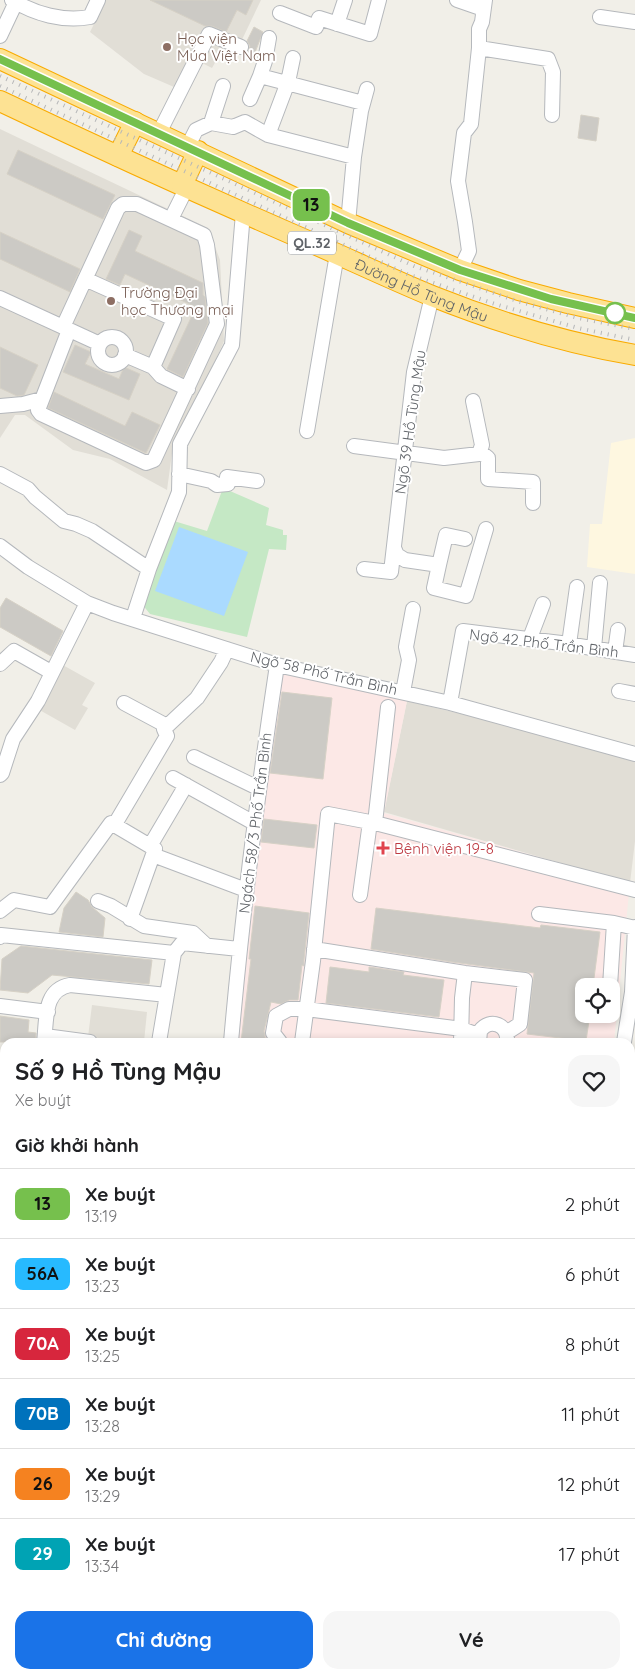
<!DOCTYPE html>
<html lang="vi">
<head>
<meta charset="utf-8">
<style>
	:root { --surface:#fff; --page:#f6f6f6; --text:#202124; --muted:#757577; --line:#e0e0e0; --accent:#1a73e8 }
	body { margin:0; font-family:Quicksand,sans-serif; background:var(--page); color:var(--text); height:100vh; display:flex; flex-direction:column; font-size:19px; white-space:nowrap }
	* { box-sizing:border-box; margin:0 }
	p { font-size:16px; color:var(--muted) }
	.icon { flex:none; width:28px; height:28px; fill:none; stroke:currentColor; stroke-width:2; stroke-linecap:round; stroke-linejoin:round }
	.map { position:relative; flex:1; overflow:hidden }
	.details { position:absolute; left:0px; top:1038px; width:635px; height:641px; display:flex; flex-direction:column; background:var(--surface); border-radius:15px 15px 0 0; box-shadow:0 2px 8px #0003 }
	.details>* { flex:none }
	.badge { padding:0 10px; border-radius:8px; font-size:18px; line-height:32px }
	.controls { position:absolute; left:575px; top:978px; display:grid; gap:10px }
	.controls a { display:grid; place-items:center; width:45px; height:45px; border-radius:10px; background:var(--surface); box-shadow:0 2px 8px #0003; font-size:25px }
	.map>.badge { position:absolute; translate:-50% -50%; box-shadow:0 0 0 2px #fff }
	h2 { padding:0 15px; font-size:19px; line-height:45px }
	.round { display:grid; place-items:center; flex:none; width:52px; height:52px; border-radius:15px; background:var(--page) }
	.headline { display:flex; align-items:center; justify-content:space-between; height:85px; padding:0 15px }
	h1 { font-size:24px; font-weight:800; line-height:38px }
	.primary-button { display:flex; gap:10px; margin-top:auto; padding:10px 15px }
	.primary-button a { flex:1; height:58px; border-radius:15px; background:var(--accent); color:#fff; font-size:20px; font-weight:800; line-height:58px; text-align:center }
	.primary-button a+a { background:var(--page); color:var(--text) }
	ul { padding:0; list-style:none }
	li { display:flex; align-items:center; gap:15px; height:70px; padding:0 15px; border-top:1px solid var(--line) }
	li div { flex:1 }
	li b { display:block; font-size:19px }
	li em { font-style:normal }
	li .badge { min-width:55px; font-weight:700; text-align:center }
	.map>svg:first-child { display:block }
	.commercial { fill:#fef7e0 }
	.education { fill:#e1ded6 }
	.medical { fill:#fce8e6; fill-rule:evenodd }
	.green { fill:#c5e8c5 }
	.water { fill:#aadaff }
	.building { fill:#cccac5; stroke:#d6d1c6 }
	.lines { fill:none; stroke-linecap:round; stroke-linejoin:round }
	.minor-casing { stroke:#b5b8bc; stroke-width:16 }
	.highway-casing { stroke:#f9ab00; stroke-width:22 }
	.minor { stroke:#fff; stroke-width:14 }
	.highway { stroke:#fde293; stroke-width:20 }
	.rail { stroke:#b6b7b8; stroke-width:4; stroke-dasharray:1 6; stroke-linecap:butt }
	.line-casing { stroke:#fff; stroke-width:11 }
	.line { stroke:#76c04d; stroke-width:8 }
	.education-dot { fill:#8d6e63; stroke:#fff; stroke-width:2 }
	.stop-dot { fill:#fff; stroke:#76c04d; stroke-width:2.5 }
	.health-dot { fill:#e0444e; stroke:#fff; stroke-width:2 }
	.labels { text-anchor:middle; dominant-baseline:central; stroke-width:4; stroke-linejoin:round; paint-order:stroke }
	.shield { fill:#fff; stroke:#8f9295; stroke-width:1 }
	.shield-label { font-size:14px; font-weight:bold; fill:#5f6368 }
	.education-label { font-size:15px; fill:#785e54; stroke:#fff; text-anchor:start }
	.street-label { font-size:15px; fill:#5f6368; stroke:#fff }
	.health-label { font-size:15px; fill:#be3a42; stroke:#fff; text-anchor:start }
</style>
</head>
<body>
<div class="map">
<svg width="635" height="1678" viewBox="0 0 635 1678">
	<rect width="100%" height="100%" fill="#f1efe8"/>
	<path class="commercial" d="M635 438V574L587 567 590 524H602L611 443Z
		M635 1080V1172L630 1170V1117Z
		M425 1674H609L607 1678H424Z"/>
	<path class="education" d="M106 0H261L237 50 225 45 212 68 196 60 181 90 144 74 90 32Z
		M0 129 208 228 220 260 224 341 206 383 173 446 167 490 110 459 73 450 25 415H15L0 438Z
		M61 664 95 683 82 705 88 708 75 730 36 708Z
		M407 701 635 756V841L630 883 384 812Z
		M92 1005 147 1012 144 1042 88 1037Z"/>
	<path class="medical" d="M279 674 316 680 407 701 384 813 630 883 614 1042H237ZM584 986H611V1014H584Z"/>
	<path class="green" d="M223 488 269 508 266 525 283 530V535H287L286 550 269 549 247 637 150 614 138 599 164 518 207 531Z"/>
	<path class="water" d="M179 527 248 552 224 616 155 591Z"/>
	<path class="building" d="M150 0H253L246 15 237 10 226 32 212 26H205Z
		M254 27 263 32 254 55 248 52 250 46 247 41Z
		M581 115 599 118 596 141 578 138Z
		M18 150 115 195 103 219 7 174Z
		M129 230 142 236 135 251 203 283V295L205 297 208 323 183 377 167 369 196 307 125 274 120 285 106 279Z
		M0 232 80 269 70 292 0 259Z
		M75 345 91 352 85 364 119 379 124 367 140 374 129 400 63 372Z
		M0 347 38 365 24 395 17 396 0 388Z
		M54 392 125 426 132 412 160 425 146 453 48 408Z
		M6 598 63 631 51 656 0 627V608Z
		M282 692 332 698 323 779 270 773Z
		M264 819 317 825 314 848 261 842Z
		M76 892 88 900 92 907 105 918 103 937 59 932 64 908Z
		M255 906 309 913 304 960V966L302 965 298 1000H289L281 1004 271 1002 264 1031 266 1042H241L251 959H249Z
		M376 908 540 928 541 925 600 932 593 986H584V1014H590L586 1041 527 1034 534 973 452 962 371 949Z
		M21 946 152 960 149 984 52 975 28 993 0 990 2 959Z
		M330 967 369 972V967L404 972 403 975 444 980 439 1017 326 1003Z
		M0 1016 29 1020 28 1032 36 1033 35 1042H0Z"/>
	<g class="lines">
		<defs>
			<path id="minor" d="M12 0C35 14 63 22 90 17L98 0
				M457 0 483 9
				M280 13 316 27 319 18 370 34 379 0
				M600 17 635 22
				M337 24 345 0
				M0 36 16 2
				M479 48 548 59 553 72 552 115
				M260 76 265 61 269 38
				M250 99 260 76 363 103
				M211 123 223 86
				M159 133 209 34 241 47
				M268 135 288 82 293 58
				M188 146 196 130 211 123 233 127 245 122 268 135 354 157
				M171 219 187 187
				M348 223 354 157 361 111 367 89
				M460 270 469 251 465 222 458 181 464 133 471 124 479 48V29L482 22 485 0
				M85 279 174 319 153 367
				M0 298 100 344
				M63 327 118 208 123 204H137L204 235 207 245 217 324 154 460 146 463 41 414 38 410 69 330
				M98 351a14 14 0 1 1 28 0a14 14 0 1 1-28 0Z
				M125 355 153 367 161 376 188 389
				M0 406 23 404 42 399
				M307 431 337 254
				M354 446 444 458 479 454 482 445 473 401
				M479 454H483L488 458V479L533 482V503
				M0 474 28 489 35 497 64 521 76 524 92 531 149 569
				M179 474 211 481 217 485 228 484 227 477 257 481
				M0 546 28 567 87 603 113 613 277 665 450 703 635 754
				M394 548 397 555 405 560 439 565 446 535 465 539
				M439 565 434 588 466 596 486 529
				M364 569 391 572 414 372 432 296
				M133 618 149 569 179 492 180 444 232 345 243 213
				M530 638 543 604
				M569 644 577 587
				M594 648 600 583
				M615 652 618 630
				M0 664 14 651 51 672
				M619 691 635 694
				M403 692 409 660 406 647 413 609
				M124 703 167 726
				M450 703 463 631 561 643 635 655
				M194 757 258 788
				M0 775 2 773 13 739 38 701 87 603
				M173 778 254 823
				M375 823 388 707
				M115 824 167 736 164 729 197 698 221 662 227 649
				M150 846 186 785
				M153 855 246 890
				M360 895 370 822
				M98 901 111 906 144 926 193 933 207 946
				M0 911 14 900 50 907 111 823 155 849 130 919
				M539 914 614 923 635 928
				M0 937 1 935 174 953
				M314 949 465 973 525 980 520 1024 506 1033
				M610 986 614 923
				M0 1006 48 1012
				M45 1036 90 1042
				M44 1042C47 1019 43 990 70 985L167 995
				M159 1042 174 953 182 943 239 949
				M231 1042C242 916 258 790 277 665
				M280 1042 273 1033 276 1016 289 1009H306L462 1029 478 1035
				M302 1042 313 961 328 814 375 823 635 890
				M461 1042 462 998 465 973
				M479 1042 480 1031C490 1017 509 1025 507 1042
				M624 1042 632 992 635 927
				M0 1096 5 1097
				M630 1179 635 1180
				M0 1280 5 1281
				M0 1379 4 1377 5 1379
				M630 1390 635 1391
				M0 1489 5 1486
				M630 1529 635 1530
				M0 1551 5 1548
				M0 1570 5 1566
				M0 1625 5 1622
				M630 1646 635 1648
				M41 1678 42 1674
				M180 1678 181 1674
				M324 1678 325 1674
				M408 1678 410 1674
				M434 1678 436 1674"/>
			<g id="highway">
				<path d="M0 59 348 223 460 270 519 290 568 303 635 318"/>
				<path id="s1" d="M0 101C103 150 206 197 310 242 351 260 391 279 432 296 497 322 566 343 635 355"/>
				<path d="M118 156 135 122"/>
				<path d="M182 185 198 151"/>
			</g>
		</defs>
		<use href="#minor" class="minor-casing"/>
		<use href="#highway" class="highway-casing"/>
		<use href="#minor" class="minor"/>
		<use href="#highway" class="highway"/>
		<path class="rail" d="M0 76 414 266 517 301 578 318 635 329
			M0 86 407 274 495 304 578 328 635 340"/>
	</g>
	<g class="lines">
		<defs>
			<path id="line" d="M0 59 348 223 460 270 551 299 635 318"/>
		</defs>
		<use href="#line" class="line-casing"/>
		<use href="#line" class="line"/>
	</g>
	<g class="education-dot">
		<circle cx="167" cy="47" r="5"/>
		<circle cx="111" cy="301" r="5"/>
	</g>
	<circle class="stop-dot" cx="615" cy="313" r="10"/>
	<path class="health-dot" d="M380.5 840.5h5v5h5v5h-5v5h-5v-5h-5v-5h5z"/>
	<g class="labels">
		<rect class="shield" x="288" y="231.5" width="48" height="23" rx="4"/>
		<g class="shield-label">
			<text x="312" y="243">QL.32</text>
		</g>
		<g class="education-label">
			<text x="177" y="38">Học viện<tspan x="177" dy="17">Múa Việt Nam</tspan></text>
			<text x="121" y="292">Trường Đại<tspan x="121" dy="17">học Thương mại</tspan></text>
		</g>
		<g class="street-label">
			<text stroke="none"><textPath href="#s1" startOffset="462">Đường Hồ Tùng Mậu</textPath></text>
			<text transform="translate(410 422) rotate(-82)">Ngõ 39 Hồ Tùng Mậu</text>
			<text transform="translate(544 643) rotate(7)">Ngõ 42 Phố Trần Bình</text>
			<text transform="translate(324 673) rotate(13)">Ngõ 58 Phố Trần Bình</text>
			<text transform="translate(255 823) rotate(-83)">Ngách 58/3 Phố Trần Bình</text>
		</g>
		<g class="health-label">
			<text x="394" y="848">Bệnh viện 19-8</text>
		</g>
	</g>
</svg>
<div class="controls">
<a><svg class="icon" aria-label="locate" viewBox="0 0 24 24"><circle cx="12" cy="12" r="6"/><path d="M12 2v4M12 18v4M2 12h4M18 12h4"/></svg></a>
</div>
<b class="badge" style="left:311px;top:205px;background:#76c04d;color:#111">13</b>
<section class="details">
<div class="headline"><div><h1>Số 9 Hồ Tùng Mậu</h1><p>Xe buýt</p></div><a class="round"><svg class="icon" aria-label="heart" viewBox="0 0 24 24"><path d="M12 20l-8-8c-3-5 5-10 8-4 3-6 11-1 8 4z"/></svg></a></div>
<h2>Giờ khởi hành</h2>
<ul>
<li><span class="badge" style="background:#76c04d;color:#111">13</span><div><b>Xe buýt</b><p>13:19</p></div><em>2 phút</em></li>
<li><span class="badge" style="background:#27baff;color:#111">56A</span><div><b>Xe buýt</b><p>13:23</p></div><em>6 phút</em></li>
<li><span class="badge" style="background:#d7263d;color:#fff">70A</span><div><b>Xe buýt</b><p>13:25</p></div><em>8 phút</em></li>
<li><span class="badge" style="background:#0072bc;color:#fff">70B</span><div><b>Xe buýt</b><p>13:28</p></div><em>11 phút</em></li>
<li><span class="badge" style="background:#f58220;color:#111">26</span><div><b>Xe buýt</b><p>13:29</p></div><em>12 phút</em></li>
<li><span class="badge" style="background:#00a3b4;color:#fff">29</span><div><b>Xe buýt</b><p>13:34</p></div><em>17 phút</em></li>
</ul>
<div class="primary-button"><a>Chỉ đường</a><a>Vé</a></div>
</section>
</div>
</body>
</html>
